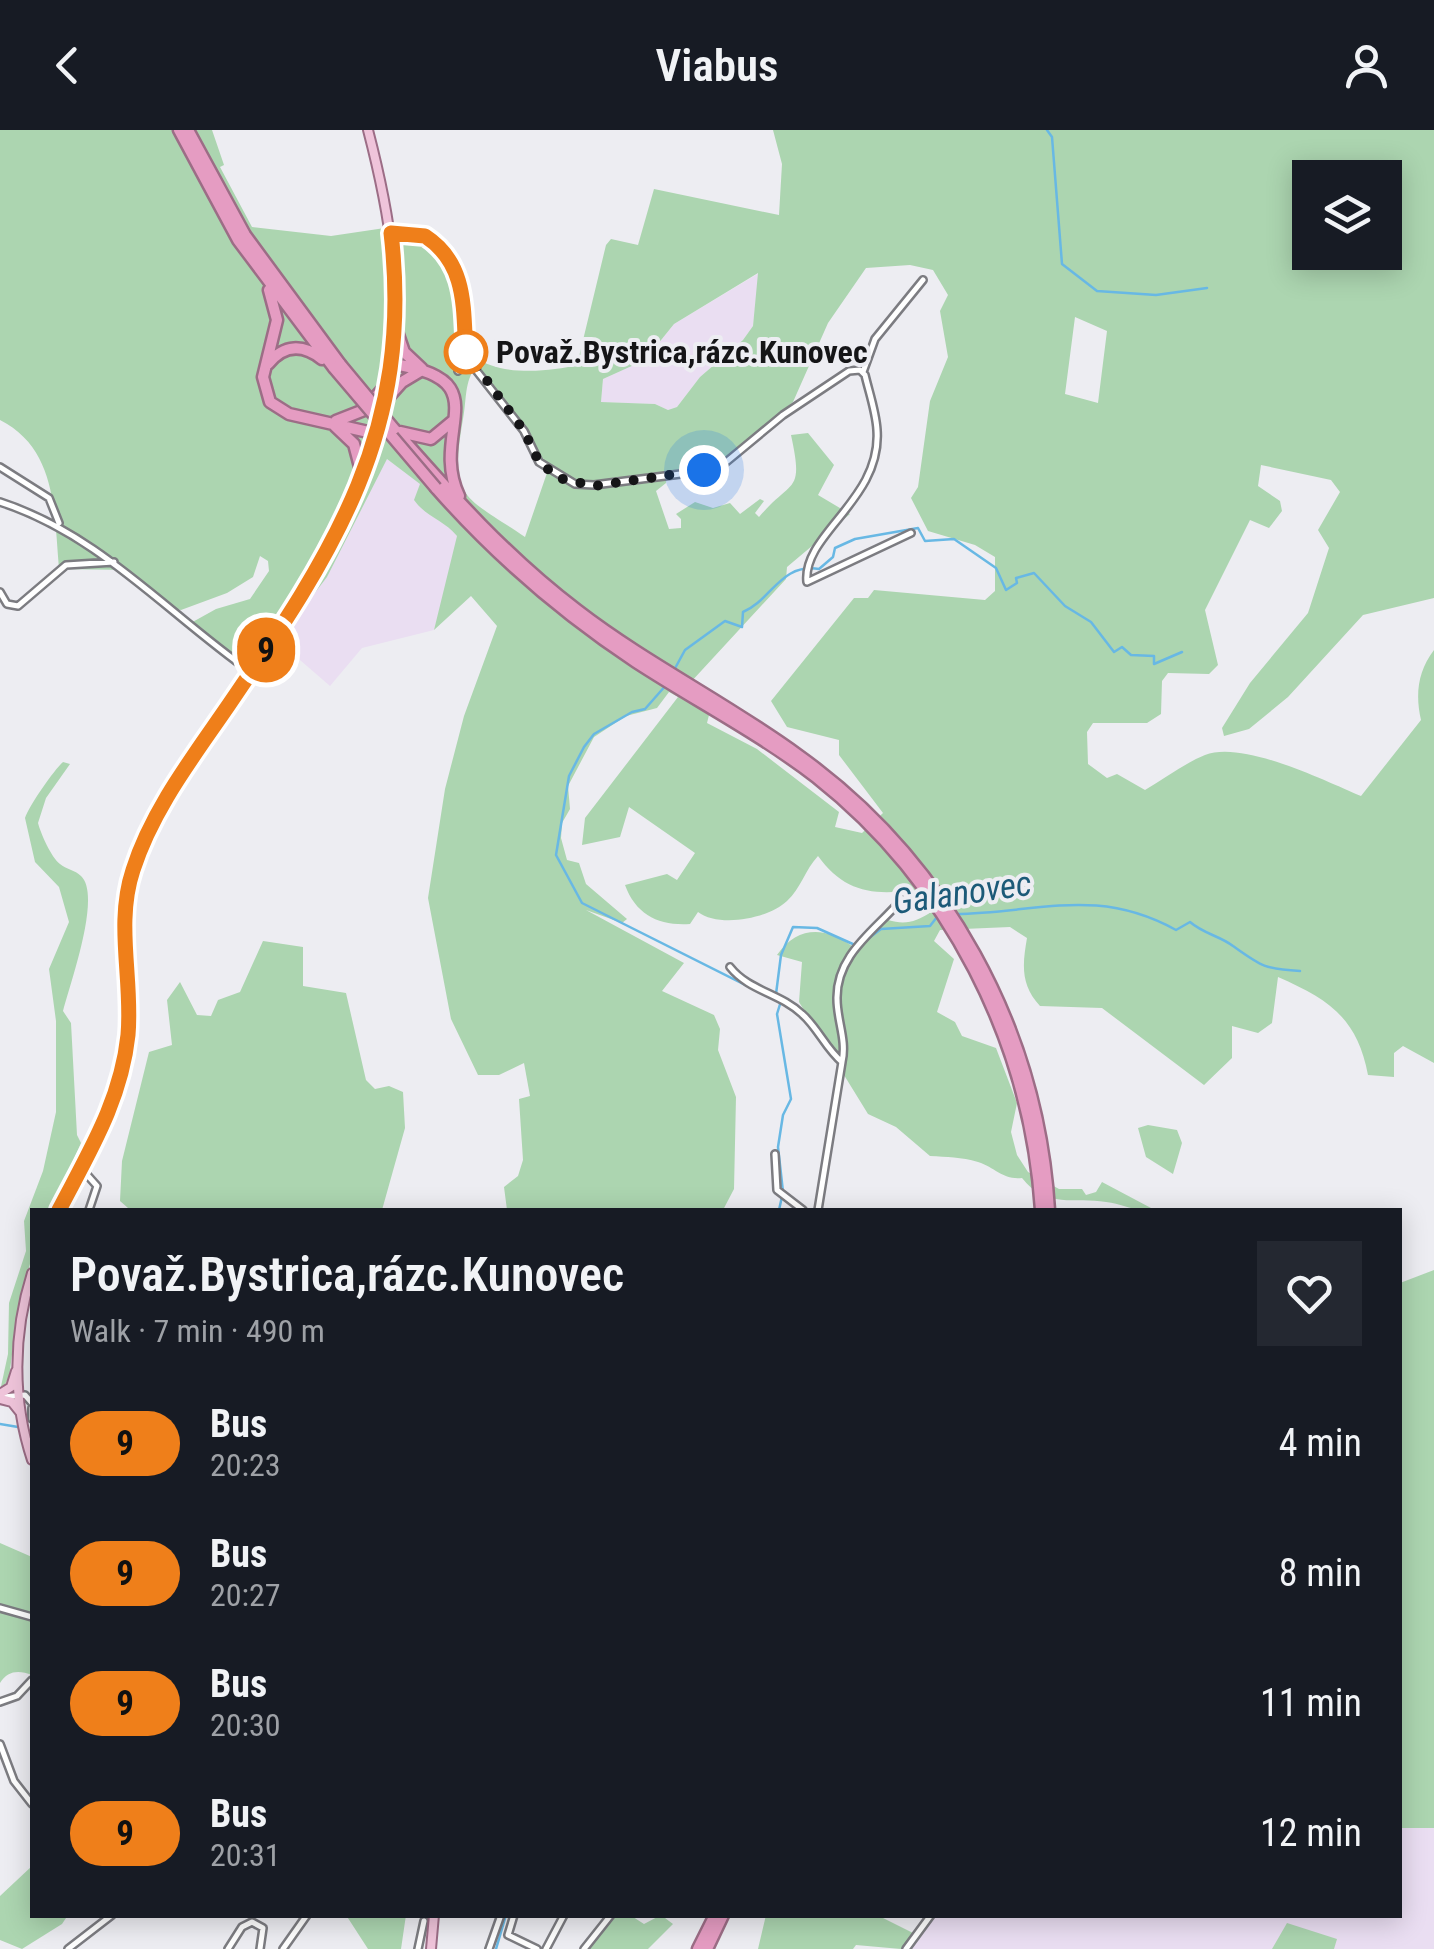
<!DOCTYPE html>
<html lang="en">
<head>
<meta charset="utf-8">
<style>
	:root { --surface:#171b24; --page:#242831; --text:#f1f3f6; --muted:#9ea1a6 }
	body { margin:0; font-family:"Roboto Condensed",sans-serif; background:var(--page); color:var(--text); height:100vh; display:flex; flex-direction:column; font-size:38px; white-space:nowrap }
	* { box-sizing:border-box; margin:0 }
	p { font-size:32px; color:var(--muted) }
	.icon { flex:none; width:55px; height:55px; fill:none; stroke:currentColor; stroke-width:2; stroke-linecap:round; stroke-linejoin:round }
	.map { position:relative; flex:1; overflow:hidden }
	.drawer { position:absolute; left:30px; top:1078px; width:1372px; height:710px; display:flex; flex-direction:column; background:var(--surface); border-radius:0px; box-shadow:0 5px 25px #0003 }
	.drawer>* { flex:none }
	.badge { padding:0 20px; border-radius:32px; font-size:35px; line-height:65px }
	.tools { position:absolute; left:1292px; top:30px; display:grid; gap:20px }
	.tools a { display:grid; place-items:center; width:110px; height:110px; border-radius:0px; background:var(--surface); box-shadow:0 5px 25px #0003; font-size:50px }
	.you { position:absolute; width:50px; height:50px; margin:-25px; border:8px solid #fff; border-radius:50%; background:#1a73e8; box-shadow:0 0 0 15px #1a73e833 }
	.map>.badge { position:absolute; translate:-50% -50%; box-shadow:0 0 0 5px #fff }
	.round { display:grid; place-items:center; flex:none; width:105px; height:105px; border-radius:0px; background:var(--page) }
	.headline { display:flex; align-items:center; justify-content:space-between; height:170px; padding:0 40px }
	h1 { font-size:48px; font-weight:600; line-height:75px }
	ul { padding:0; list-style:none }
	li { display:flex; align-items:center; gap:30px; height:130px; padding:0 40px }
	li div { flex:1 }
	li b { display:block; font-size:38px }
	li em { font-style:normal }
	li .badge { min-width:110px; font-weight:700; text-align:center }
	header { display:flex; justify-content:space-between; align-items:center; height:130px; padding:0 40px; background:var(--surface); font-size:45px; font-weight:600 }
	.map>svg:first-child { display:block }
	.industrial { fill:#eadef2 }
	.green { fill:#acd5b0; fill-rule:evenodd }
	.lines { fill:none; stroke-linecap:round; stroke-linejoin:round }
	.stream { stroke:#68b8e4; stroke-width:2.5 }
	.minor-casing { stroke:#7c7c81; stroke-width:10 }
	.major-casing { stroke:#9c6d86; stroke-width:12 }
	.highway-casing { stroke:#9c6d86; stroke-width:15 }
	.minor { stroke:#fff; stroke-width:5 }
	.major { stroke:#efc4da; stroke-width:8 }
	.highway { stroke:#e59cc2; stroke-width:10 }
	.highway-bridge-casing { stroke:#9c6d86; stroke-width:15; stroke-linecap:butt }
	.highway-bridge { stroke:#e59cc2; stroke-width:10 }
	.line-casing { stroke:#fff; stroke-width:22 }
	.line { stroke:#ef7f1a; stroke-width:15 }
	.walk { stroke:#151517; stroke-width:10; stroke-dasharray:0 18 }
	.stop-dot { fill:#fff; stroke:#ef7f1a; stroke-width:5 }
	.labels { text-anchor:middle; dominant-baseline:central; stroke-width:8; stroke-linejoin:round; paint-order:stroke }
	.stop-label { font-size:32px; font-weight:bold; fill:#151517; stroke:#ededf2; text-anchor:start }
	.water-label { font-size:35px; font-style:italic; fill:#1c5a78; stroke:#ededf2 }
</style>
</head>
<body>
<header><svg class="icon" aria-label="back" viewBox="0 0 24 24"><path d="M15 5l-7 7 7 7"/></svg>Viabus<svg class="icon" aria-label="person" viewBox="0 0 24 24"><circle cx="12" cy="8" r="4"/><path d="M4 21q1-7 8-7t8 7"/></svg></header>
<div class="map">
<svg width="1434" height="1819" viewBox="0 0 1434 1819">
	<rect width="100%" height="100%" fill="#ededf2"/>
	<path class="industrial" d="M759 143 753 196 743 210 700 247 677 277 668 280 655 274 601 272 603 249 645 230 674 194Z
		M387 329 421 354 431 386 445 391 457 406 454 430 434 500 362 518 330 556 278 511Z
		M1400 1698H1434V1819H901L928 1785H1400Z"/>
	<path class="green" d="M0 0H212L224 35 220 37 252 97 331 106 405 95 435 104 447 113 463 144 476 227C498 246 550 242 577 235L606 115 611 109 638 115 654 59 779 85 782 34 773 0H1434V468L1363 485 1288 567 1249 599 1224 606 1222 598 1250 553 1308 483 1329 418 1318 400 1340 362 1331 350 1261 335 1258 356 1280 371 1282 381 1269 398 1250 390 1205 480 1218 535 1209 544 1168 543 1162 551 1161 584 1147 593H1093L1087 602 1088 634 1107 648 1117 644 1145 660C1164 649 1185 633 1205 625 1243 610 1325 651 1361 666L1421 590C1415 564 1418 541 1434 520V933L1403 916 1394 923V947L1368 945C1357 887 1328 869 1278 847L1272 893 1258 903 1232 896V928L1204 955 1102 878 1040 876C1021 855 1022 836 1027 808L1010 797 940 800 934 811 954 829 937 882 955 892 962 906 996 918 1017 973 1011 1002 1017 1025 1028 1042 1059 1059H1082L1086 1065 1096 1062 1102 1052 1151 1078C1135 1083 1124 1074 1106 1072 1075 1067 1046 1079 1022 1048 1003 1050 996 1038 978 1032 961 1027 947 1027 930 1026L896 997 868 984 799 872 802 832 777 825C797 796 825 796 852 816L888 790C905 795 916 792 931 782L913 760C872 766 843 761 818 726 805 740 801 758 787 771 768 789 719 798 698 782L690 794C659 796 636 785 625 755L667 744 677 750 695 723 629 677 620 707 582 715 585 688 678 567 669 562 657 578 626 586 594 607 568 656 570 679 562 693 561 708 567 730 579 733 586 754 627 789 622 793 586 780 684 833 662 861 714 885 720 899 718 920 736 967 734 1059 723 1080H507L504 1057 518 1046 523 1030 519 969 530 966 524 933 499 945H478L451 889 428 768 445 659 464 586 497 496 471 466 434 500 457 406C444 390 426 387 414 370L420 354 387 329 327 447 278 511 268 506 248 536 189 494 216 479 250 469 269 441 268 431 260 426 253 447 227 463 181 480 168 477 127 440 59 439C54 382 57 319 0 290ZM1310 48H1385V122H1310ZM910 135 933 140 948 165 940 181 948 227 930 271 918 357 911 368 928 401 975 415 995 427V461L985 470 874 460 868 468H854L771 571 787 597 839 610V625L883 683 862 703 835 697 839 682 757 619 707 593 709 585 678 566 786 449 787 437 850 384 818 365 834 335 808 303 791 305C804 365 792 348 759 387L755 383 764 371 760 369 740 384 730 373 713 378 695 372 676 384 681 389V398L669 399 656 361 666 353 667 341 716 335 793 272 828 193 866 138ZM758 143 753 196 743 210 700 247 677 277 668 280 655 274 601 272 603 249 645 230 674 194ZM1075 187 1107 201 1098 273 1065 264ZM476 236 548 340 525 407C463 365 449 370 463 289 467 268 464 253 476 236Z
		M63 632 70 634 46 668 38 693C41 704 51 727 60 734 66 739 75 740 81 746 102 765 70 854 63 881L71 893 77 1005 81 1013 51 1080H32V1126L17 1185 9 1248 0 1261 8 1224 9 1173 26 1121 24 1091 43 1041 56 982V891L49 839 69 792 59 757 35 732 25 688C29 676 54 640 63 632Z
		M263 811 303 817V856L346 863 366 950 375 959 389 956 403 962 405 998 382 1080 128 1078 120 1071 122 1031 149 922 172 915 167 870 180 852 197 885 211 886 218 870 240 862Z
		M1148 995 1177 1000 1182 1013 1173 1044 1146 1027 1138 998Z
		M1434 1140V1698H1400V1153Z
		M0 1413 32 1427V1545C19 1540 8 1540 0 1553Z
		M32 1736V1785H68L62 1794 22 1819 0 1810V1766Z
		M346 1785H406L401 1819H368Z
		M617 1785H630L644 1794 661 1785 673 1794 648 1819H589Z
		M766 1785H877L913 1803 901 1819 856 1815 853 1819H758Z
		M1287 1793 1337 1809 1334 1819H1272Z"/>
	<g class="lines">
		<path class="stream" d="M1047 0 1052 7 1062 134 1097 161 1156 165 1207 158
			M673 542 685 520 725 491 742 497 743 482C772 470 780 433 819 439L833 427 835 418 855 409 918 398 925 411 954 409 996 438 1006 460 1017 453 1016 448 1034 443 1065 476 1091 492 1114 522 1122 517 1131 525 1154 526V534L1182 522
			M667 554 645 579 632 582 594 604 584 617 569 646 556 725 582 773 779 872
			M955 784C1039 783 1096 756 1176 800L1190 792C1204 804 1220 806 1233 816 1261 836 1264 839 1300 841
			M865 811 881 799 930 796 937 787
			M776 864 781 825 793 797 817 798 855 815
			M779 1080 783 1062 778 1017 783 985 791 969 777 884 781 871
			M0 1294 18 1297
			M496 1819 506 1785"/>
		<defs>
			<path id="minor" d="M391 103 425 106 440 117 460 153 468 230 524 301 539 332 575 354 594 355 704 341 725 333 783 285 849 241 860 240 865 245C869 262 876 282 877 300 882 370 802 404 807 452L911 403
				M458 241 466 225
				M863 242 875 209 923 150
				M0 337 49 368 59 393
				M0 372C99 404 167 483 251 542
				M0 462 7 474 18 476 66 435 114 432
				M730 837C749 861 780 863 802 884 818 898 826 919 842 932 847 910 837 891 837 869 836 824 876 800 901 770
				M775 1024 777 1060 803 1080
				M81 1038 97 1056 89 1080
				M818 1080 842 932
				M3 1267 25 1265 32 1273
				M32 1278V1289
				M0 1478 32 1487
				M0 1572 17 1566 32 1550
				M0 1614 14 1651 32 1674
				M514 1785 508 1805 537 1819
				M68 1819 112 1785
				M228 1819 242 1797 252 1792 263 1798 260 1819
				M283 1819 307 1785
				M418 1819 424 1791
				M489 1819 501 1785
				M546 1819 564 1785
				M584 1819 611 1785
				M906 1819 931 1785"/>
			<path id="major" d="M368 0C390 84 404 167 389 254
				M59 1080C88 1022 122 971 128 904 133 849 114 793 134 738 153 683 188 634 221 587 282 497 348 408 378 301
				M32 1143C13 1203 12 1270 32 1330
				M0 1264 11 1257 16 1241
				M0 1269 12 1272 20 1282
				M431 1819 434 1785"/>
			<path id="highway" d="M179 0 238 110 334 238
				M188 0 245 105 340 234
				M269 160 277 190 263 247 270 272 289 284 377 304
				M395 196 404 222 422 239
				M268 234C284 214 303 214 322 229
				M392 234C502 249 428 301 459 366
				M385 271 402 252 422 240
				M336 291 364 280 389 252
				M335 296 354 314 363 348
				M394 299C451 364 508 428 577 480 647 534 727 573 798 625 946 731 1038 899 1049 1080
				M400 302 431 309 454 290
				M436 358C495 425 562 483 636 532 696 571 760 604 816 647 949 752 1030 911 1041 1080
				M698 1819 715 1785
				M707 1819 723 1785"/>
		</defs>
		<use href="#minor" class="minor-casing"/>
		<use href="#major" class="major-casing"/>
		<use href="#highway" class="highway-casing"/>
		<use href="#minor" class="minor"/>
		<use href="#major" class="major"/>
		<use href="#highway" class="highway"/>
		<defs>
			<path id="highway-bridge" d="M340 234 394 299
				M334 238 436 358"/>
		</defs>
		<use href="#highway-bridge" class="highway-bridge-casing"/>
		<use href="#highway-bridge" class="highway-bridge"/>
	</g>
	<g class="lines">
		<defs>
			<path id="line" d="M59 1080C89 1022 121 971 128 905 133 850 115 794 133 740 152 680 193 627 228 576 334 421 414 301 391 103L425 106C468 134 463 180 466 225"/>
		</defs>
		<use href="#line" class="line-casing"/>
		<use href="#line" class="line"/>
		<path class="walk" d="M466 222 524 301 539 332 559 348 594 356 704 340"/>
	</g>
	<circle class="stop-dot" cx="466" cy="222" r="20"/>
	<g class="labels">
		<g class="stop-label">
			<text x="496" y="222">Považ.Bystrica,rázc.Kunovec</text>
		</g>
		<g class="water-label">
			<text transform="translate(962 763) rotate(-8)">Galanovec</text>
		</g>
	</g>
</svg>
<div class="tools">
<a><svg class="icon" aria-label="layers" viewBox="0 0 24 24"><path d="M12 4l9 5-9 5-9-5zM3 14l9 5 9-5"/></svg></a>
</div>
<div class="you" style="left:704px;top:340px"></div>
<b class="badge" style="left:266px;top:520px;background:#ef7f1a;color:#111">9</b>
<section class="drawer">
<div class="headline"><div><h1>Považ.Bystrica,rázc.Kunovec</h1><p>Walk · 7 min · 490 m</p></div><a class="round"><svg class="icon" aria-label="heart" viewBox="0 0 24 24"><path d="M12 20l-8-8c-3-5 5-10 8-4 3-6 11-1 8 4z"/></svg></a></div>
<ul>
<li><span class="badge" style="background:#ef7f1a;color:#111">9</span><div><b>Bus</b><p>20:23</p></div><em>4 min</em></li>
<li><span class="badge" style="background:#ef7f1a;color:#111">9</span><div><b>Bus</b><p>20:27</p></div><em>8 min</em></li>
<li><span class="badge" style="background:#ef7f1a;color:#111">9</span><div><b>Bus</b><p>20:30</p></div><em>11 min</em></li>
<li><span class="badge" style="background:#ef7f1a;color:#111">9</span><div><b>Bus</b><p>20:31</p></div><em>12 min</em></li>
</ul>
</section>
</div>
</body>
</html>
